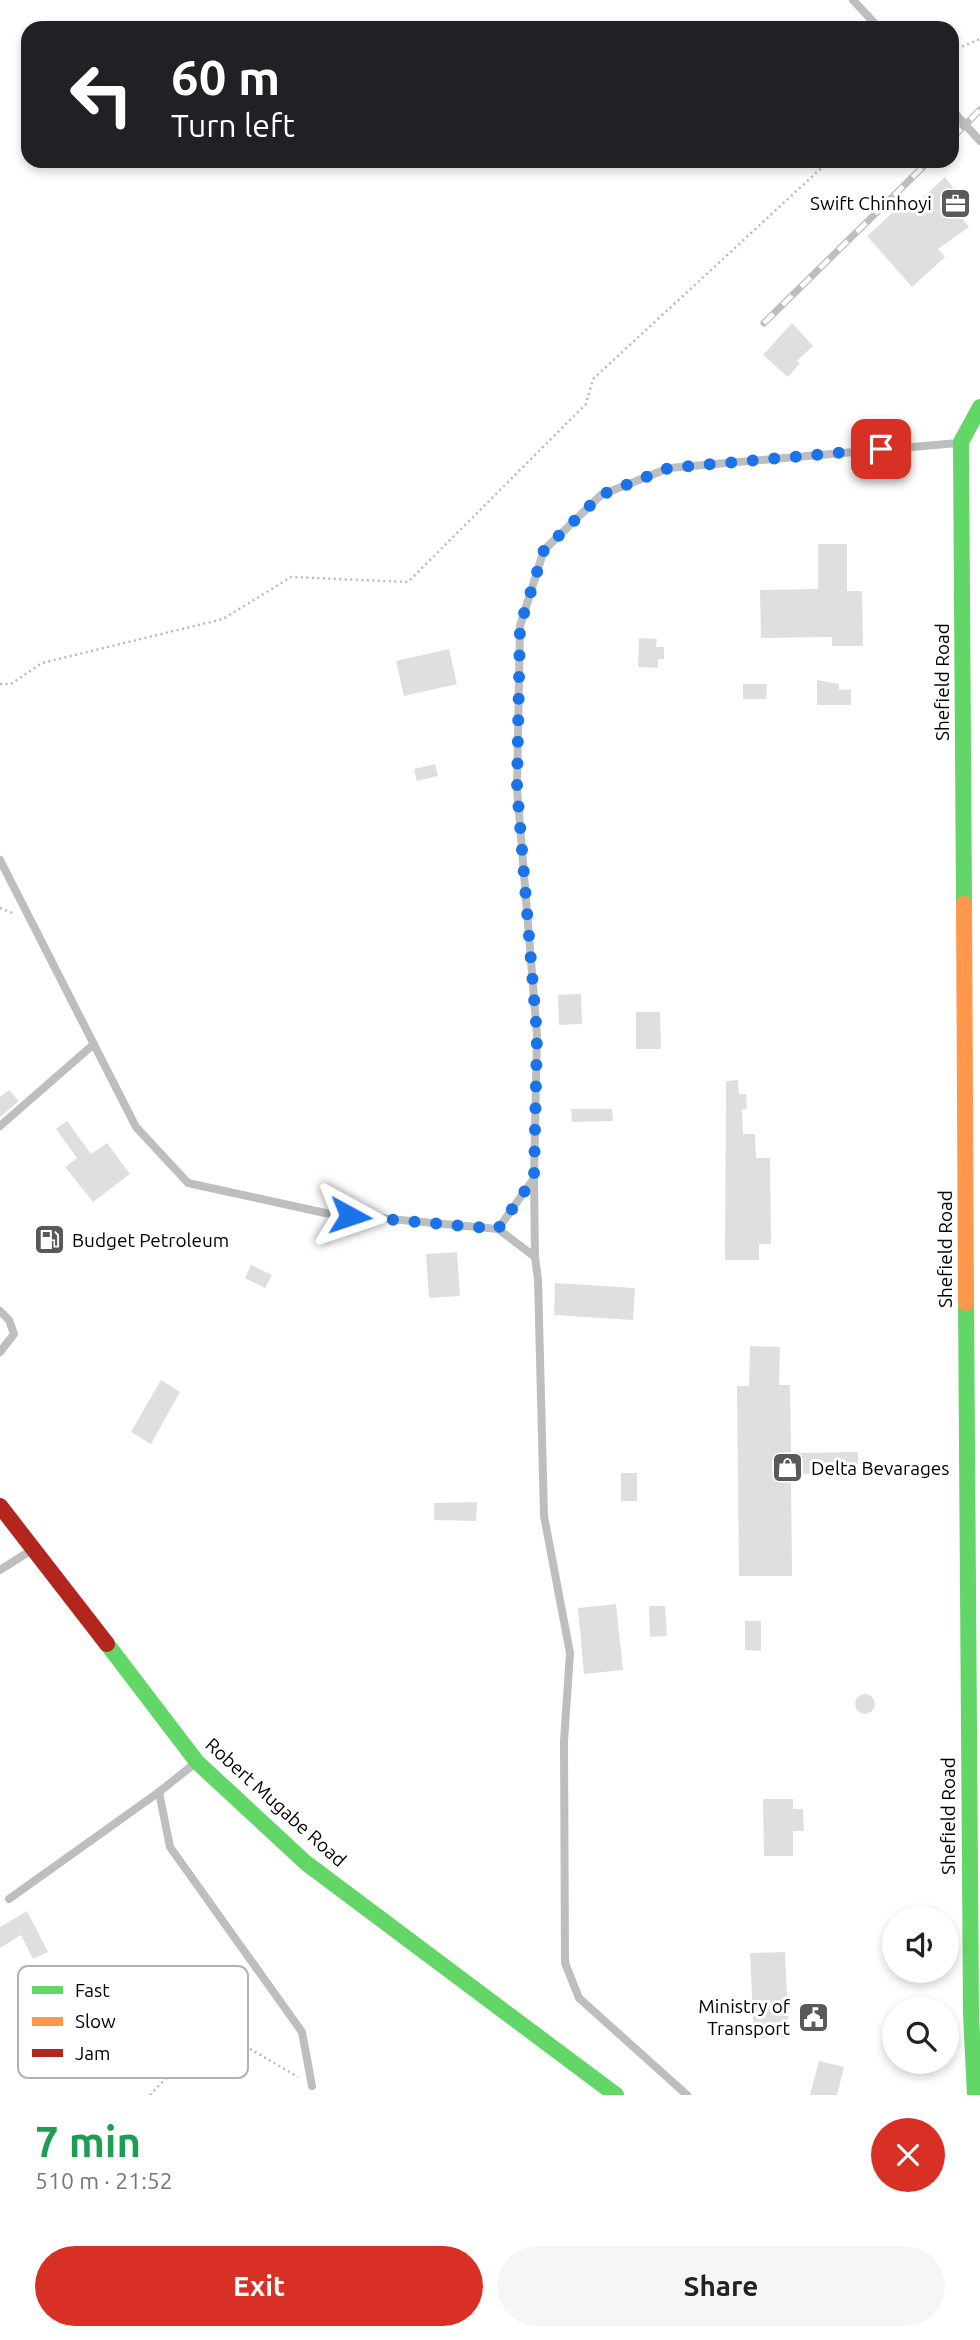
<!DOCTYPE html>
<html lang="en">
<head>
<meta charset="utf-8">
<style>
	body { margin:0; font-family:Ubuntu,sans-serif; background:#f6f6f6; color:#222; height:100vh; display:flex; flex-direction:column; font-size:26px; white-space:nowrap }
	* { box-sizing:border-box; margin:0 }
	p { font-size:23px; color:#767676 }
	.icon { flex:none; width:38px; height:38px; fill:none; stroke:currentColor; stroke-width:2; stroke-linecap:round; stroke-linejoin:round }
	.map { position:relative; height:2095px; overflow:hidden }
	.sheet { display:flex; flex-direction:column; background:#fff; flex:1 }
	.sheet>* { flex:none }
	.top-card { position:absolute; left:21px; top:21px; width:938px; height:147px; border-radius:21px; box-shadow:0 4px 10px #0003; background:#202124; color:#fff; overflow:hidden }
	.buttons { position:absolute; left:882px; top:1906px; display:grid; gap:14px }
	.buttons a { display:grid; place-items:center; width:77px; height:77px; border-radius:50%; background:#fff; box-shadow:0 4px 10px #0003; font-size:35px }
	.pin { position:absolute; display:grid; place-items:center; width:60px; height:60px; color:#fff; margin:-30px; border-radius:14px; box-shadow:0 4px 10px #0006 }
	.me { position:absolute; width:77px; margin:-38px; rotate:95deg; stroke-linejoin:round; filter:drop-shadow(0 0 5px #0008) }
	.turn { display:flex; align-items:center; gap:24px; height:147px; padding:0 35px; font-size:32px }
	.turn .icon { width:91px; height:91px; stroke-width:2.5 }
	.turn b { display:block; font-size:49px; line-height:60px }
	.round { display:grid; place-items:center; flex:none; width:74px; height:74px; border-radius:37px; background:#f6f6f6 }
	.overview { display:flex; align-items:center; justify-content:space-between; height:119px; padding:0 35px }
	h1 { font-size:42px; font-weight:700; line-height:52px; color:#1e9e55 }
	.primary-button { display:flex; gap:14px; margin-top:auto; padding:14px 35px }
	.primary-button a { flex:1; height:80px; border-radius:42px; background:#d93025; color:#fff; font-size:28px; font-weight:700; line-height:80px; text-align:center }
	.primary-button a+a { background:#f6f6f6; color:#222 }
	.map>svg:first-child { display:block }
</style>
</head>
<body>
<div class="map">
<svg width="980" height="2095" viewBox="0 0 980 2095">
	<rect width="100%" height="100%" fill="#fff"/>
	<g fill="#dfdfdf">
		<path d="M 945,177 L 967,207 L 958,213 L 969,227 L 938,249 L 945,257 L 912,287 L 867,236 L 900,206 L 906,213 Z"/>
		<path d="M 792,323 L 813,346 L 797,361 L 800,363 L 788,377 L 763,355 Z"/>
		<path d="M 818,544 L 847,544 L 847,591 L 862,591 L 863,646 L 832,646 L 832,637 L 761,638 L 760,590 L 818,589 Z"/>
		<path d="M 639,638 L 657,639 L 656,647 L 664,647 L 664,659 L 658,659 L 658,668 L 638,667 Z"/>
		<path d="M 449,649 L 457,684 L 404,696 L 396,661 Z"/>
		<path d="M 817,680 L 839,684 L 839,690 L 851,689 L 851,705 L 817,705 Z"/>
		<path d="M 743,684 L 767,684 L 766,699 L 743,699 Z"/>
		<path d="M 435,764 L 438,776 L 417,781 L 414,769 Z"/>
		<path d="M 581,994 L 582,1024 L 559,1025 L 558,995 Z"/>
		<path d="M 636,1012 L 660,1012 L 661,1049 L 636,1049 Z"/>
		<path d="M 738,1080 L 739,1094 L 746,1094 L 747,1109 L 742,1109 L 743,1134 L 755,1134 L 756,1158 L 770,1158 L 771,1244 L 759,1244 L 759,1260 L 725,1260 L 726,1081 Z"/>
		<path d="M 9,1090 L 19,1101 L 0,1117 L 0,1097 Z"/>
		<path d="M 571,1109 L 612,1109 L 613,1121 L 572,1122 Z"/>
		<path d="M 67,1121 L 91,1154 L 107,1143 L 130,1174 L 93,1202 L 65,1167 L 77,1158 L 56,1129 Z"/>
		<path d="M 457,1252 L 460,1296 L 429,1298 L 426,1254 Z"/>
		<path d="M 251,1265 L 272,1275 L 265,1288 L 245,1278 Z"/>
		<path d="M 555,1283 L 635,1288 L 633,1320 L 554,1315 Z"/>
		<path d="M 750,1346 L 780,1347 L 779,1385 L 790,1385 L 791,1453 L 858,1452 L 858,1473 L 791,1474 L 792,1576 L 739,1576 L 737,1386 L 749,1386 Z"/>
		<path d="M 161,1380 L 180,1392 L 151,1444 L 131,1432 Z"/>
		<rect x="621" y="1473" width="16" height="28"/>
		<path d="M 477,1502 L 476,1521 L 434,1520 L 434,1503 Z"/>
		<path d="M 616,1604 L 623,1670 L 584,1674 L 578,1608 Z"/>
		<path d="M 649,1606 L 665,1606 L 667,1636 L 650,1637 Z"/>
		<path d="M 745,1621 L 761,1621 L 761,1651 L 745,1650 Z"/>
		<circle cx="865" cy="1704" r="10"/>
		<path d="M 763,1799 L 793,1799 L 793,1809 L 803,1809 L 804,1831 L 793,1831 L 793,1856 L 764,1856 Z"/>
		<path d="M 27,1911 L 48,1952 L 33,1959 L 21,1935 L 0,1948 L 0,1927 Z"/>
		<path d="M 785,1952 L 789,2037 L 754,2038 L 750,1953 Z"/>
		<path d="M 819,2061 L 844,2067 L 837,2095 L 810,2095 Z"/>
	</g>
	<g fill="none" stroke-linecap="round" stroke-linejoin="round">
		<g stroke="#b9b9b9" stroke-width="2.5" stroke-dasharray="2 3.5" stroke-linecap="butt">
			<path d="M 952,51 L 980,39"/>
			<path d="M 0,684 L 11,684 L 42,663 L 223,619 L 291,577 L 408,582 L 586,404 L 593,379 L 829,161"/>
			<path d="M 0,908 L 15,914"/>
			<path d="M 150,2095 L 203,2039 L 235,2040 L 298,2077"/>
		</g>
		<g stroke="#bebebe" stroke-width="8">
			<path d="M 853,0 L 879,28"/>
			<path d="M 952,110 L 980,141"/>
			<path d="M 0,860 L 136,1127 L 188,1183 L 325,1213 L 498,1229 L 534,1178 L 537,1035 L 517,788 L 520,626 L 544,550 L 601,495 L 669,468 L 958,443"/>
			<path d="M 0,1126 L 94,1044"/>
			<path d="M 534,1178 L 535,1257"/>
			<path d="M 498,1229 L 535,1257 L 538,1280 L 544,1516 L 570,1653 L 564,1741 L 565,1963 L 579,1998 L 687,2095"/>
			<path d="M 0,1311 L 9,1320 L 14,1334 L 0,1352"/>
			<path d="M 0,1570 L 30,1551"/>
			<path d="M 159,1792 L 170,1847 L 302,2032 L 312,2086"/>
			<path d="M 9,1899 L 159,1792 L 193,1765"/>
		</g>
		<g stroke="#63d668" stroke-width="16">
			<path d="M 964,904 L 961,442 L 980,407"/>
			<path d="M 966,1303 L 971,2014 L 975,2095"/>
			<path d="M 107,1644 L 197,1762 L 306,1863 L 616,2095"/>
		</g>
		<path stroke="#ff974d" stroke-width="16" d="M 964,904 L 966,1303"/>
		<path stroke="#b3261e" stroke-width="16" d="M 0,1506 L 107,1644"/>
		<defs>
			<g id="rail">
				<path d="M 952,138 L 980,110"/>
				<path d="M 764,323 L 929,161"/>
			</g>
		</defs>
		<use href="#rail" stroke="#bebebe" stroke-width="7"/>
		<use href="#rail" stroke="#fff" stroke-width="4.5" stroke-dasharray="13" stroke-linecap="butt"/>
	</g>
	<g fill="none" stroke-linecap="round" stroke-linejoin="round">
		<path stroke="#1a73e8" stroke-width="12" stroke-dasharray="0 21.6" d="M 350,1216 L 498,1229 L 534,1178 L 537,1035 L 517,788 L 520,626 L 544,550 L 601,495 L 669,468 L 881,449"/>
	</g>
	<defs>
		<symbol id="office-square" viewBox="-11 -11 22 22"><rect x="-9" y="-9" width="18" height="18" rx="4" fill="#595959" stroke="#fff"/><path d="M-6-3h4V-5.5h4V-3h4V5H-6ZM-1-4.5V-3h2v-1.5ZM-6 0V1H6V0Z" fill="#fff"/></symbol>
		<symbol id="fuel-square" viewBox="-11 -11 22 22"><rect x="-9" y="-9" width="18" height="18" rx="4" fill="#595959" stroke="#fff"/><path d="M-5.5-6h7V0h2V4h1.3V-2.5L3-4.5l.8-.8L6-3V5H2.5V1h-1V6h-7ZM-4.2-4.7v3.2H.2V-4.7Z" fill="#fff"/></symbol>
		<symbol id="shop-square" viewBox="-11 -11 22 22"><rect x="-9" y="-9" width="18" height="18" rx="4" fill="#595959" stroke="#fff"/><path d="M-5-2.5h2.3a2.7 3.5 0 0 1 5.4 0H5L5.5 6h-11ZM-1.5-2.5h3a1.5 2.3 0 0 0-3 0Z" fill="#fff"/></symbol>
		<symbol id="civic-square" viewBox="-11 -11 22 22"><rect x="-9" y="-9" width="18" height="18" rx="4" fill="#595959" stroke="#fff"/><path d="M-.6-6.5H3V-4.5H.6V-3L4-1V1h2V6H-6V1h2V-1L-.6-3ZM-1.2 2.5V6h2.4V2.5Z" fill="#fff"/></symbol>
	</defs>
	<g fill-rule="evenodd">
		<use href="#office-square" x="938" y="186" width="35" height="35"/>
		<use href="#fuel-square" x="32" y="1222" width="35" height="35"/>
		<use href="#shop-square" x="770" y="1450" width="35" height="35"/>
		<use href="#civic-square" x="796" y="2000" width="35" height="35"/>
	</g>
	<g text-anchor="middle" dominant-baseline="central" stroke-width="6" stroke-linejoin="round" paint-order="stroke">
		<g font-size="19" fill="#000" stroke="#fff" text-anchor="end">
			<text x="932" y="203">Swift Chinhoyi</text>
			<text x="72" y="1240" text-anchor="start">Budget Petroleum</text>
			<text x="811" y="1468" text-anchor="start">Delta Bevarages</text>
			<text x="790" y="2006">Ministry of<tspan x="790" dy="22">Transport</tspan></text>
		</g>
		<g font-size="19" fill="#000" stroke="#fff">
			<text transform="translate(942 682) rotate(-90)">Shefield Road</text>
			<text transform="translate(945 1249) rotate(-90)">Shefield Road</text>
			<text transform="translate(276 1802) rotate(42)">Robert Mugabe Road</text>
			<text transform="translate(948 1816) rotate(-90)">Shefield Road</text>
		</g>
	</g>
	<rect x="18" y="1966" width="230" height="112" rx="10" fill="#fff" stroke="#b2b2b2" stroke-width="2"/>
	<rect x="32" y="1986" width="31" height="8" fill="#63d668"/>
	<rect x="32" y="2017" width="31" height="9" fill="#ff974d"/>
	<rect x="32" y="2049" width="31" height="8" fill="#b3261e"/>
	<g font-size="19" fill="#000">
		<text x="75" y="1997">Fast</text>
		<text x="75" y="2028">Slow</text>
		<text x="75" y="2060">Jam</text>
	</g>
</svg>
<div class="buttons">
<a><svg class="icon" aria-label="sound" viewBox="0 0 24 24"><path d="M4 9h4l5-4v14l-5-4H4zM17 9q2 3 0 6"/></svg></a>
<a><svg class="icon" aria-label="search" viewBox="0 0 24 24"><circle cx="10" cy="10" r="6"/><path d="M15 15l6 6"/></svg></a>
</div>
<div class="pin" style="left:881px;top:449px;background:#d93025"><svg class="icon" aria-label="arrive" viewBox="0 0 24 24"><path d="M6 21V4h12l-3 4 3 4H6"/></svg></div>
<svg class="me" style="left:350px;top:1216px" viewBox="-20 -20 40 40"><path d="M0-17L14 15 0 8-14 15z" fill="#1a73e8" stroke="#fff" stroke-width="4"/></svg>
<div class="top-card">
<div class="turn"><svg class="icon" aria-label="left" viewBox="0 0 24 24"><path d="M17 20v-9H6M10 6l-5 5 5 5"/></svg><div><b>60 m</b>Turn left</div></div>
</div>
</div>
<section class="sheet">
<div class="overview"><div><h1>7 min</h1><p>510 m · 21:52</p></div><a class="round" style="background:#d93025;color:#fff"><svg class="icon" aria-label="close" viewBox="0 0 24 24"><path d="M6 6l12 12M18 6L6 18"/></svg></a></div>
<div class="primary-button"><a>Exit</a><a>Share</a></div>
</section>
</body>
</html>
